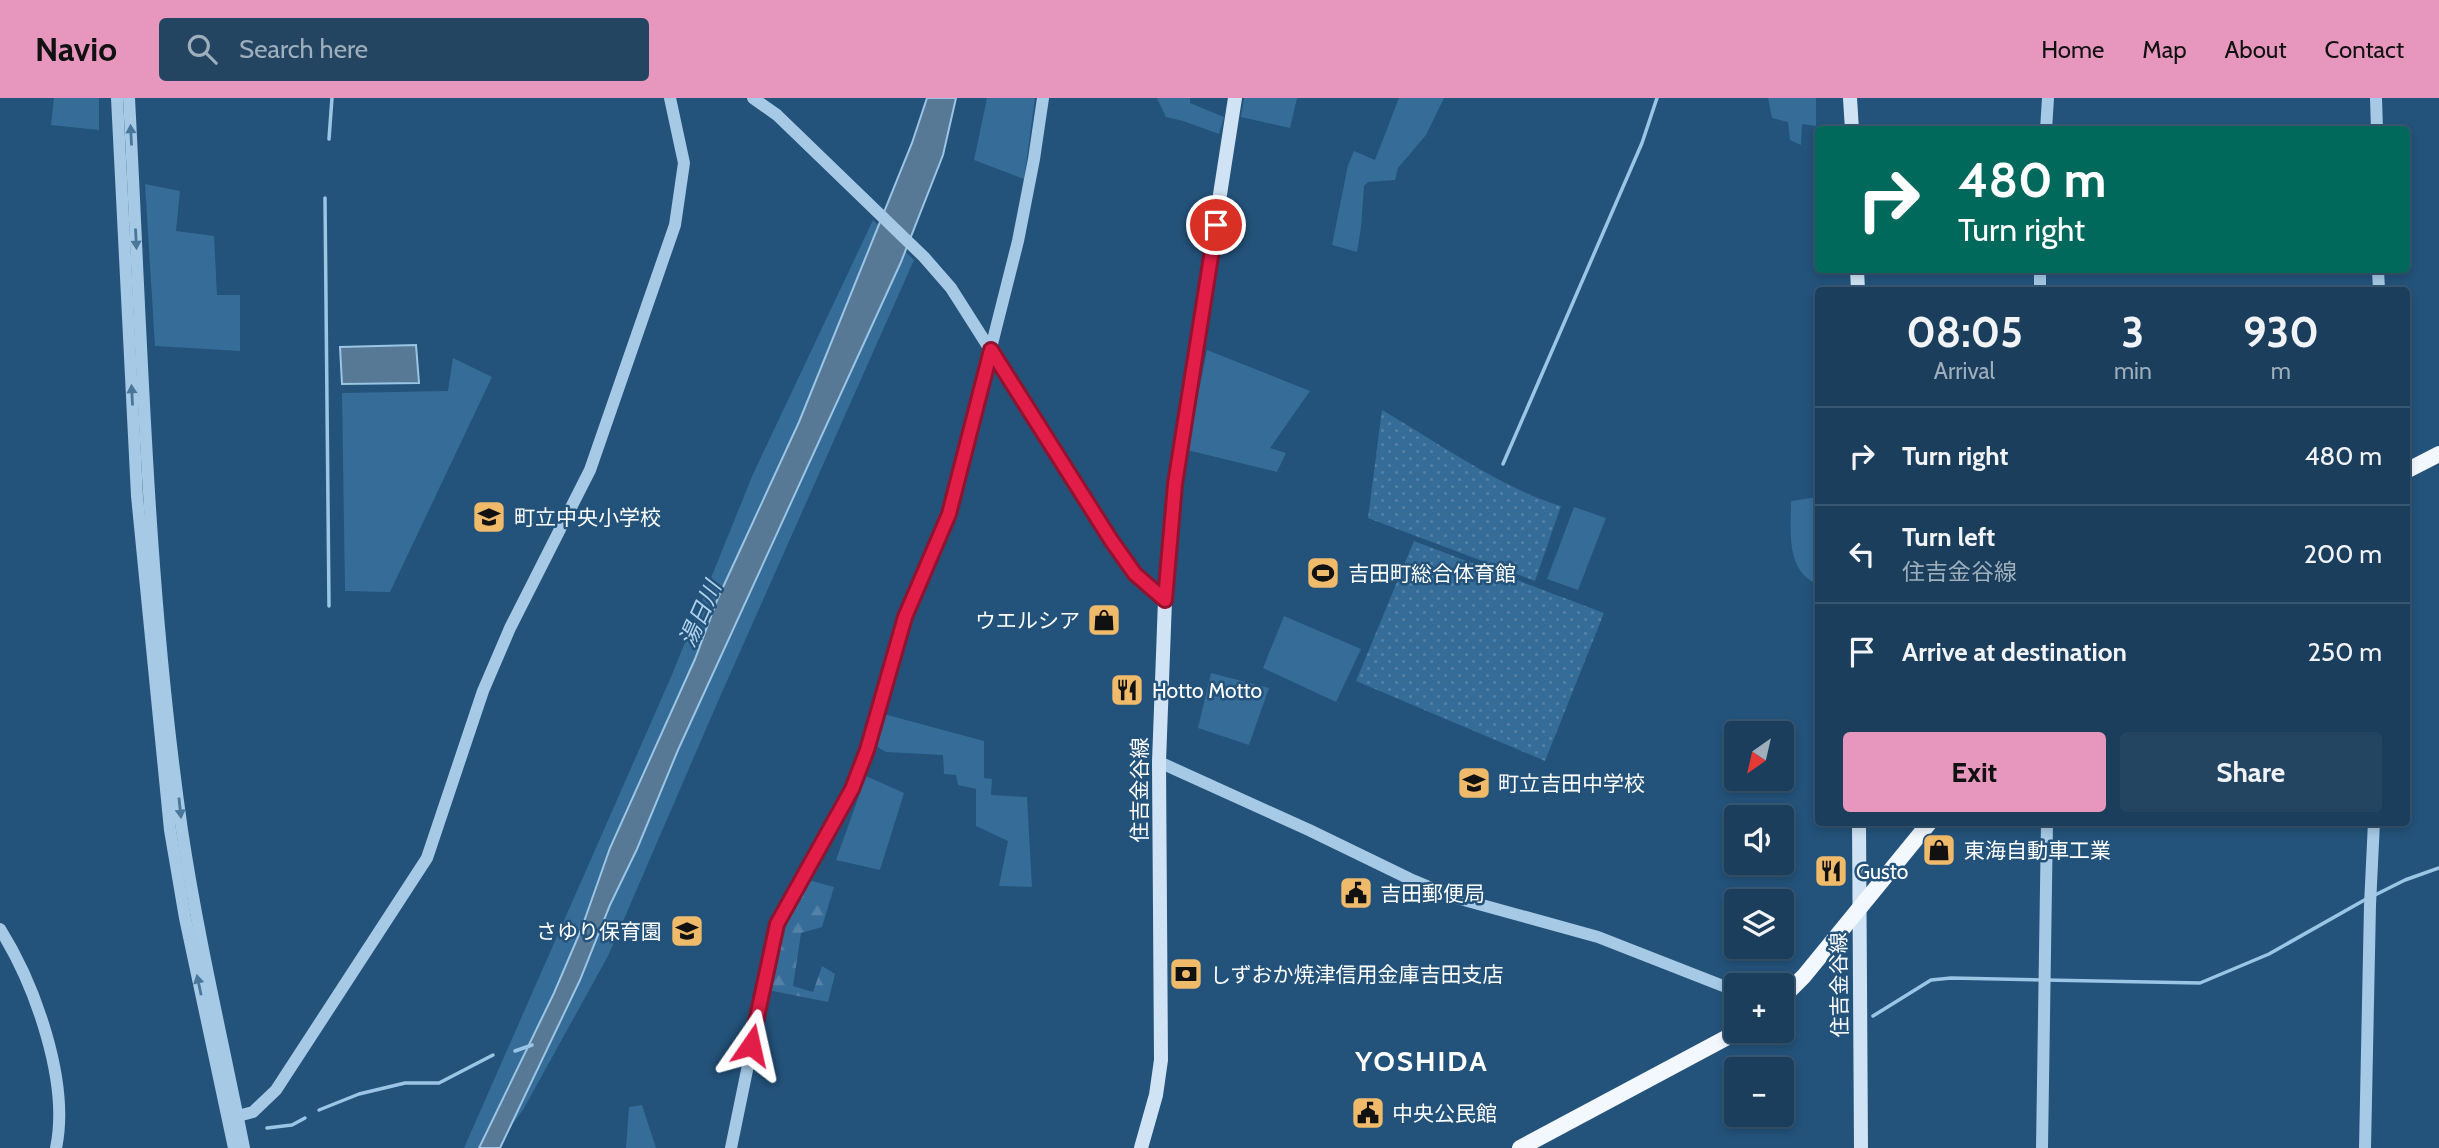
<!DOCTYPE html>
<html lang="en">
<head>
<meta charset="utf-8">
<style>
	body { margin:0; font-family:Cabin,"Noto Sans JP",sans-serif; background:#234562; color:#f1f3f6; height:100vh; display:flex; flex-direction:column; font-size:26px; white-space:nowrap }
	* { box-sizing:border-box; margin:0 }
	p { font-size:23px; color:#9faebb }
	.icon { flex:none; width:38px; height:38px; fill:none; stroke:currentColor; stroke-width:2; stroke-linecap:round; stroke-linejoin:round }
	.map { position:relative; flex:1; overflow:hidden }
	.side { position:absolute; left:1815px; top:189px; width:595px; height:539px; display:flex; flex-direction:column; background:#1a3e5c; border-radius:7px; box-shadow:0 4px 10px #0003,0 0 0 2px #385772 }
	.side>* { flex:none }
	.top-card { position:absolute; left:1815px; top:28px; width:595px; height:147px; border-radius:7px; box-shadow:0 4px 10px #0003,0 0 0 2px #385772; background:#00695c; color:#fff; overflow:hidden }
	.needle { width:46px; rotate:214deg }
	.controls { position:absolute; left:1724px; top:623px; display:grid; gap:14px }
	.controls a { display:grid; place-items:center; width:70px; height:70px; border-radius:7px; background:#1a3e5c; box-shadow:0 4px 10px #0003,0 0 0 2px #385772; font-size:35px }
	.pin { position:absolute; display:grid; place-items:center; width:60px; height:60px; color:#fff; margin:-30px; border:4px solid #fff; border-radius:50%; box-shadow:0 2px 7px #0007 }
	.me { position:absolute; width:77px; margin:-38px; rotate:11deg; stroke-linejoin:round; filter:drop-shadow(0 0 5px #0008) }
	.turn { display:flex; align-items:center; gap:24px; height:147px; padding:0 28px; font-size:32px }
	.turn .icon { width:91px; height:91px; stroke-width:2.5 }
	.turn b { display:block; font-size:49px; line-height:60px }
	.eta { display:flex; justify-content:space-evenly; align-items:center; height:119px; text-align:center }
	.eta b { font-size:42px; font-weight:700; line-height:49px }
	.action { display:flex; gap:14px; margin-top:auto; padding:14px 28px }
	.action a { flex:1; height:80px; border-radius:7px; background:#e797bd; color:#111; font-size:28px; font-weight:700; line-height:80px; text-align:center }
	.action a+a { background:#234562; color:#f1f3f6 }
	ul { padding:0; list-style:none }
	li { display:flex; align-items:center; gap:21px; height:98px; padding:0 28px; border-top:2px solid #385772 }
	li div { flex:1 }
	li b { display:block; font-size:26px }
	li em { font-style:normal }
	header { display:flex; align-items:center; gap:42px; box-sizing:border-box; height:98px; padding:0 35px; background:#e797bd; color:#111 }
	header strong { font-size:33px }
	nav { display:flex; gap:38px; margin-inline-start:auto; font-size:24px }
	.search { width:490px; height:63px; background:#234562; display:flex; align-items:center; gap:18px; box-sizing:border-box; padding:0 24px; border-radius:7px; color:#9faebb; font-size:26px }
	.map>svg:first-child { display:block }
</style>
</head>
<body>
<header>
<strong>Navio</strong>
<div class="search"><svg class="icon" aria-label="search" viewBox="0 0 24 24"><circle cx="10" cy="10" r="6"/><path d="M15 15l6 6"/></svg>Search here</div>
<nav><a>Home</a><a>Map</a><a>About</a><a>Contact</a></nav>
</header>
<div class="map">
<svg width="2439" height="1050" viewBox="0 0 2439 1050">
	<defs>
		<pattern id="forest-firs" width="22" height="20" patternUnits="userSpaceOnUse" patternTransform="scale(1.75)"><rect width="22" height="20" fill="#366c98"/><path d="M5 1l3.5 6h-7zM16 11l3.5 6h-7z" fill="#5482a7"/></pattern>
		<pattern id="park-dots" width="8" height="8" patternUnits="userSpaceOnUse" patternTransform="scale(1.75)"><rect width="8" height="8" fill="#366c98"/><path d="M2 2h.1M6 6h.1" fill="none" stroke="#5482a7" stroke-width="1.8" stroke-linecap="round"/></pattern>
	</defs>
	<rect width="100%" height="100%" fill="#23527a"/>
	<g fill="#366c98">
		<path d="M 54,0 L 99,0 L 99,32 L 51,27 Z"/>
		<path d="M 987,0 L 1035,0 L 1024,81 L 974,62 Z"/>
		<path d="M 1157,0 L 1190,0 L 1190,5 L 1224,19 L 1219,36 L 1183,23 L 1166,19 Z"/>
		<path d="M 1244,0 L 1297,0 L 1290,30 L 1241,19 Z"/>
		<path d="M 1399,0 L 1444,0 L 1426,37 L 1398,70 L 1395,82 L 1368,84 L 1364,88 L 1361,129 L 1357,154 L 1332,147 L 1348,67 L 1354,53 L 1375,62 Z"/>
		<path d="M 1768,0 L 1816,0 L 1816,28 L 1802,26 L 1801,47 L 1790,42 L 1788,24 L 1772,20 Z"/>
		<path d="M 145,86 L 180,93 L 176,133 L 214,138 L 217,197 L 240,197 L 240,253 L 155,248 Z"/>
		<path d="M 873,122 L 914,162 L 719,601 L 608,858 L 523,1012 L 508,1032 L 500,1050 L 464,1050 L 671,579 L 753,376 Z"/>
		<path d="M 1207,252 L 1310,293 L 1270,350 L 1286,355 L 1277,374 L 1187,352 Z"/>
		<path d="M 453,260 L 492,279 L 390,494 L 345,493 L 342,295 L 448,293 Z"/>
		<path d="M 1818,399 L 1818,486 C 1785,474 1791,431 1791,403 Z"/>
		<path d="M 1574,409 L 1606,420 L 1578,492 L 1547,481 Z"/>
		<path d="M 1284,518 L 1361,551 L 1336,604 L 1263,570 Z"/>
		<path d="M 1211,575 L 1269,590 L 1249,647 L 1198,630 Z"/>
		<path d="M 880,615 L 984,643 L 984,680 L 992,681 L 991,697 L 1027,699 L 1032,789 L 999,788 L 1008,743 L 976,728 L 976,691 L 958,687 L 956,677 L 944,676 L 943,657 L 886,654 L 876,648 Z"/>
		<path d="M 866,678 L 904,695 L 880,772 L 836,762 Z"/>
		<path d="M 642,1007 L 656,1050 L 626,1050 L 629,1009 Z"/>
	</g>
	<path fill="url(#forest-firs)" d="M 805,781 L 834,789 L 822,829 L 801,835 L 793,888 L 813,894 L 822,868 L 835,876 L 828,904 L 768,892 L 783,824 Z"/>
	<g fill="url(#park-dots)">
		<path d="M 1382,312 C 1435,343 1503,391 1561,408 L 1535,483 L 1368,420 Z"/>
		<path d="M 1414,443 L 1604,515 L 1545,663 L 1356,583 Z"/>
	</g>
	<g fill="#577996" stroke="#9ac5e5" stroke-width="2">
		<path d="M 927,0 L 956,0 L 943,57 L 901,164 L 678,652 L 637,751 L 610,807 L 580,882 L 500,1050 L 479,1050 L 554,895 L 581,832 L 610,750 L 695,561 L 718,500 L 799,324 L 912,45 Z"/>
		<path d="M 416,247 L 419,285 L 342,286 L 340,249 Z"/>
	</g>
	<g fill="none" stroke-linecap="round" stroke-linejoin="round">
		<g stroke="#9ac5e5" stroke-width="3.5">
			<path d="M 329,41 L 332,0"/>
			<path d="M 325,100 L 329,508"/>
			<path d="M 1503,366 L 1642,45 L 1657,0"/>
			<path d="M 2375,797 L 2405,782 L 2439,770"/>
			<path d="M 1873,918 L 1931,882 L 1951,880 L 2200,885 L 2269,856 L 2368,800"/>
			<path d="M 515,953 L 532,947"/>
			<path d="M 319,1012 L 359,996 L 405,985 L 439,985 L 493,957"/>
			<path d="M 267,1030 L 292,1027 L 305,1020"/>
		</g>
		<g stroke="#a6c9e5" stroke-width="12">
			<path d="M 117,0 L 137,398 L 170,732 L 185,820 L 234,1050"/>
			<path d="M 129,0 C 142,244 147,489 182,732 C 198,839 223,944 244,1050"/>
			<path d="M 753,0 L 777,17 L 924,159 L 951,190 L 1111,442 L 1135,476 L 1165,502"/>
			<path d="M 2376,0 L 2377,32"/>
			<path d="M 2046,32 L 2048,0"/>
			<path d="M 2040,172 L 2040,192"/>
			<path d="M 2378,172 L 2379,192"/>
			<path d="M 1159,664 L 1309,732 L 1410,781 L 1453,799 L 1598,839 L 1736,893"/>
			<path d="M 0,831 C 35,887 70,984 56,1050"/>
			<path d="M 238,1018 L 253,1014 L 276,992 L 427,760 L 483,593 L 510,530 L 590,372 L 675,127 L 684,65 L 670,0"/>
			<path d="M 731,1050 L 777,826 L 852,691 L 867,652 L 905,519 L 949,416 L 1018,143 L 1034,61 L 1043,0"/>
			<path d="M 2042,1050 L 2047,724"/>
			<path d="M 2365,1050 L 2370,807 L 2374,724"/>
		</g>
		<g stroke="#cfe3f4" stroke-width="14">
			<path d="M 1850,0 L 1852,32"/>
			<path d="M 1857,172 L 1858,192"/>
			<path d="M 1859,724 L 1861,1050"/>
			<path d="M 1141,1050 L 1156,997 L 1161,962 L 1159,664 L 1165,502 L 1175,386 L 1235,0"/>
		</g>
		<g stroke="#f2f8fe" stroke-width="16">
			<path d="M 2406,373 L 2439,356"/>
			<path d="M 1782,900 L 1804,878 L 1930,724"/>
			<path d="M 1520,1050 L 1739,933"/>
		</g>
	</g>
	<defs><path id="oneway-solid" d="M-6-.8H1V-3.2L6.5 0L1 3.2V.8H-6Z" transform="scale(1.75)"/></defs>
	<g fill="#4a769a">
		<use href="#oneway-solid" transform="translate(131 37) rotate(-93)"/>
		<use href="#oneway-solid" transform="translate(136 141) rotate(87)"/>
		<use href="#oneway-solid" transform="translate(132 297) rotate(-93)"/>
		<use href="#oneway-solid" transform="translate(180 710) rotate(84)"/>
		<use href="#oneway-solid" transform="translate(199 887) rotate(-102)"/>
	</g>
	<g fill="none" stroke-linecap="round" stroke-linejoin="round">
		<defs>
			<path id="route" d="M 751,947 L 777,826 L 852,691 L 867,652 L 905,519 L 949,416 L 991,252 L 1111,442 L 1135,476 L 1165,502 L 1175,386 L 1216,127"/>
		</defs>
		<use href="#route" stroke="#92132f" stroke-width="18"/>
		<use href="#route" stroke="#e11d48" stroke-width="12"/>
	</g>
	<defs>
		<symbol id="school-square" viewBox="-11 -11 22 22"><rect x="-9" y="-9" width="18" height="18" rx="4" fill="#efba69" stroke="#23527a"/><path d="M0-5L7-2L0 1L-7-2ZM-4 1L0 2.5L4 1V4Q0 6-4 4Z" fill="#111"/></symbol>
		<symbol id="stadium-square" viewBox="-11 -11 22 22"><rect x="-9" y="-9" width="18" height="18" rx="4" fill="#efba69" stroke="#23527a"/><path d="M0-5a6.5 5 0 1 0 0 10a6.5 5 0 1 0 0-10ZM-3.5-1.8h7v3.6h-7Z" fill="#111"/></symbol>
		<symbol id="shop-square" viewBox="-11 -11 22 22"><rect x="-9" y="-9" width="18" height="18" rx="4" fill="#efba69" stroke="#23527a"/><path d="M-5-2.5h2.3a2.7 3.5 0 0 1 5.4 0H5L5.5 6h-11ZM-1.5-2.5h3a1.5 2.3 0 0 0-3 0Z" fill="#111"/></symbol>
		<symbol id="restaurant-square" viewBox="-11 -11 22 22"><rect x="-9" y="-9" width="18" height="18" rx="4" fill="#efba69" stroke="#23527a"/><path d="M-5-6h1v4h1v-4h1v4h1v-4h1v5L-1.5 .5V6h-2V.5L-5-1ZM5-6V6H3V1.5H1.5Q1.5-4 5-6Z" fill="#111"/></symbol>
		<symbol id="civic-square" viewBox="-11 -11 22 22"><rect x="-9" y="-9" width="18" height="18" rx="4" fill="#efba69" stroke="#23527a"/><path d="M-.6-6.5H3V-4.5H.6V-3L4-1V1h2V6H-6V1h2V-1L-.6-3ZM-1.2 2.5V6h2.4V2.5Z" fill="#111"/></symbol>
		<symbol id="bank-square" viewBox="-11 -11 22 22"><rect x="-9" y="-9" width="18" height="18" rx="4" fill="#efba69" stroke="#23527a"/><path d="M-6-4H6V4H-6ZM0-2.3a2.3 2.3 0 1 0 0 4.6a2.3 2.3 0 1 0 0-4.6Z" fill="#111"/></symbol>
	</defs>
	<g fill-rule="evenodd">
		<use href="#school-square" x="470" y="400" width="38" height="38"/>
		<use href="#stadium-square" x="1304" y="456" width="38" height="38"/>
		<use href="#shop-square" x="1085" y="503" width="38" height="38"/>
		<use href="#restaurant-square" x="1108" y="573" width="38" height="38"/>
		<use href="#school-square" x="1455" y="666" width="38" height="38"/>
		<use href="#shop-square" x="1920" y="733" width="38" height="38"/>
		<use href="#restaurant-square" x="1812" y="754" width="38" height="38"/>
		<use href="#civic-square" x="1337" y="776" width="38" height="38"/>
		<use href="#school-square" x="668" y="814" width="38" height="38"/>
		<use href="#bank-square" x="1167" y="857" width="38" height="38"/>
		<use href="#civic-square" x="1349" y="996" width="38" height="38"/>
	</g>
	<g text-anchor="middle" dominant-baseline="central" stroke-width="5" stroke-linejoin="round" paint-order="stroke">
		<g font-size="21" fill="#fff" stroke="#23527a" text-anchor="start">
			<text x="514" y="419">町立中央小学校</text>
			<text x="1348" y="475">吉田町総合体育館</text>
			<text x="1080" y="522" text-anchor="end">ウエルシア</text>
			<text x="1152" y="592">Hotto Motto</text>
			<text x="1498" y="685">町立吉田中学校</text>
			<text x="1964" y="752">東海自動車工業</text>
			<text x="1856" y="773">Gusto</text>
			<text x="1380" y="795">吉田郵便局</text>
			<text x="662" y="833" text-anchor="end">さゆり保育園</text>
			<text x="1210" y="876">しずおか焼津信用金庫吉田支店</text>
			<text x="1392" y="1015">中央公民館</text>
		</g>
		<g font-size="21" fill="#fff" stroke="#23527a">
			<text transform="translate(1139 692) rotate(-90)">住吉金谷線</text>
			<text transform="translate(1839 887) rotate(-91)">住吉金谷線</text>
		</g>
		<g font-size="23" font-style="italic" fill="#b1d2ec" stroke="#23527a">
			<text transform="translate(700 516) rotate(-66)">湯日川</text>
		</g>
		<g font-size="28" font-weight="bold" letter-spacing="2" fill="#fff" stroke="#23527a">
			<text x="1422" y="963">YOSHIDA</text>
		</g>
	</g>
</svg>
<div class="controls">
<a><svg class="needle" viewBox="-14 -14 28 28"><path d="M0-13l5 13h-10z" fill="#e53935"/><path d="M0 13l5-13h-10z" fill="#9faebb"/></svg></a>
<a><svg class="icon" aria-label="sound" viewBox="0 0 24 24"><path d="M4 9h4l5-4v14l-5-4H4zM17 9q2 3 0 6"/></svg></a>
<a><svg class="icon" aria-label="layers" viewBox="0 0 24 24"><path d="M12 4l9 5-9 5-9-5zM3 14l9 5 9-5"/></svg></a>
<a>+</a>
<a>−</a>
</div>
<div class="pin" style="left:1216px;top:127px;background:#d93025"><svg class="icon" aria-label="arrive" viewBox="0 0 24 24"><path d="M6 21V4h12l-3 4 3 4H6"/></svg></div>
<svg class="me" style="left:751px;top:947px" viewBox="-20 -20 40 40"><path d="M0-17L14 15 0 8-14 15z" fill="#e11d48" stroke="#fff" stroke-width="4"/></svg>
<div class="top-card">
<div class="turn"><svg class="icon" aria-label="right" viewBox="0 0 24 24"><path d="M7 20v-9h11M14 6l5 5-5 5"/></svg><div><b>480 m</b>Turn right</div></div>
</div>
<section class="side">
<div class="eta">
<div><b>08:05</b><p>Arrival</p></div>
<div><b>3</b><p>min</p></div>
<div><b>930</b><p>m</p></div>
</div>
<ul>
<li><svg class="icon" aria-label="right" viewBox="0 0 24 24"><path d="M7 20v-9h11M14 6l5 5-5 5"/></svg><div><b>Turn right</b></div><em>480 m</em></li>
<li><svg class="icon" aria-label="left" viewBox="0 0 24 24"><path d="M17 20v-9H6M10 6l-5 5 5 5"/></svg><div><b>Turn left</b><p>住吉金谷線</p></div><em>200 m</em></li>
<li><svg class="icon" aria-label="arrive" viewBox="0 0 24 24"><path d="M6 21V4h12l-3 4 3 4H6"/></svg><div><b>Arrive at destination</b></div><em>250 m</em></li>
</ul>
<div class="action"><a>Exit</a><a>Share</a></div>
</section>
</div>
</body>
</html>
